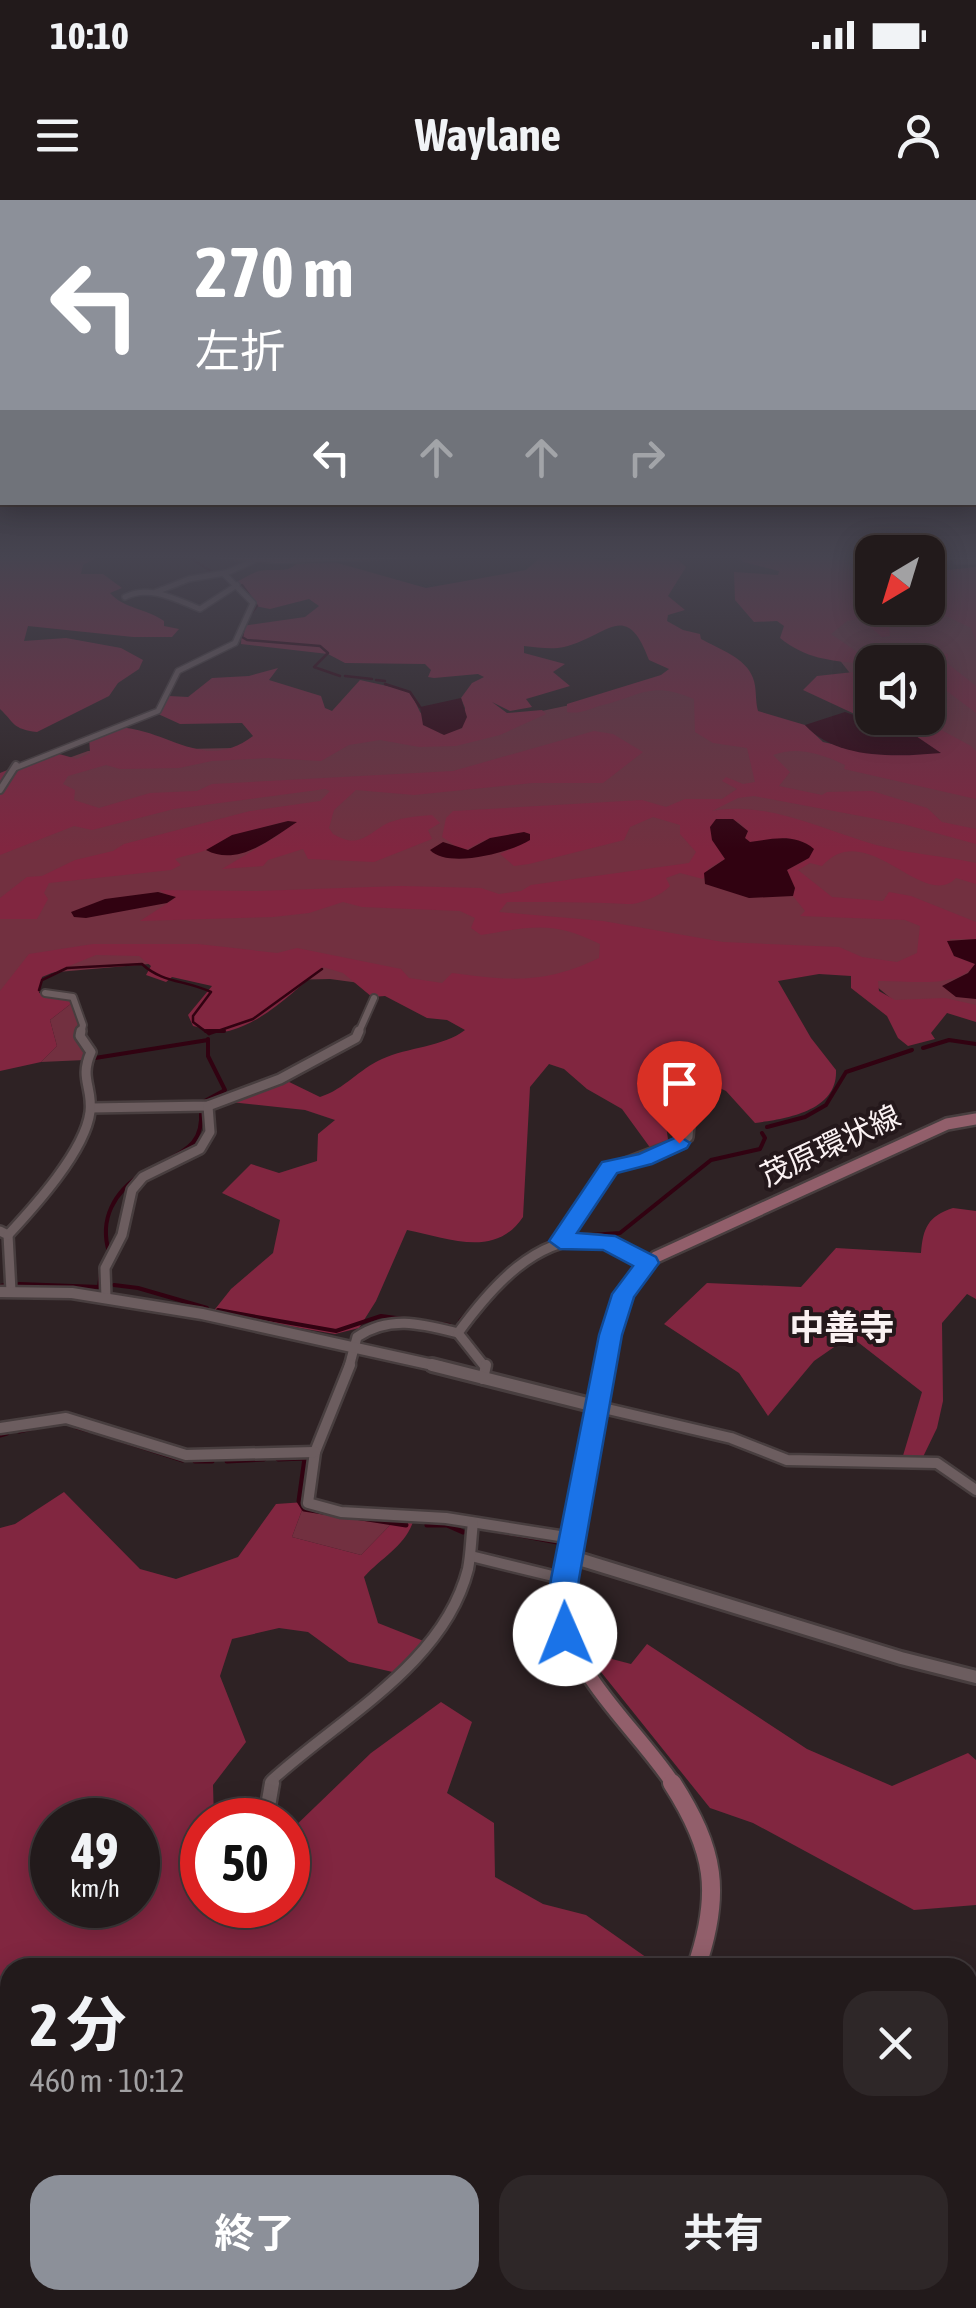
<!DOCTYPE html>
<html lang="ja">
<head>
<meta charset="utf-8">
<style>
	body { margin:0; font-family:"Asap Condensed","Noto Sans JP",sans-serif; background:#2e2728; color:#f1f3f6; height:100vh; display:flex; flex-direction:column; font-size:38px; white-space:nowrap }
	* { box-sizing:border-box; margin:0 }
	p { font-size:32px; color:#a2a1a3 }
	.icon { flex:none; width:55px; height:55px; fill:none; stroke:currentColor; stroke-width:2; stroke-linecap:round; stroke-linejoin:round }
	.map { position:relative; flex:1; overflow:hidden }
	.side { position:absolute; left:0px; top:1758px; width:978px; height:352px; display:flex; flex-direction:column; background:#221a1b; border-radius:30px 30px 0 0; box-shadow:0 5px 25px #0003,0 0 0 2px #3f383a }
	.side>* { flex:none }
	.banner { position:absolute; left:0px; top:0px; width:978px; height:305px; box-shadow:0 5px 25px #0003,0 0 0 2px #3f383a; background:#8c9099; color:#fff; overflow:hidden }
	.needle { width:65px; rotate:218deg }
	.tools { position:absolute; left:855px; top:335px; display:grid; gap:20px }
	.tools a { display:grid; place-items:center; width:90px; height:90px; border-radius:20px; background:#221a1b; box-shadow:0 5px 25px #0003,0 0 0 2px #3f383a; font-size:50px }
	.speed { position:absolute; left:30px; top:1598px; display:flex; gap:20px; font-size:50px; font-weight:700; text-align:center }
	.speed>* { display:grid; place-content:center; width:130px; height:130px; border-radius:50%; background:#221a1b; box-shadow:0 5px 25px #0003,0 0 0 2px #3f383a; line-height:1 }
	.speed small { font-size:25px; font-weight:400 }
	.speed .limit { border:15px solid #d22; background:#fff; color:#111 }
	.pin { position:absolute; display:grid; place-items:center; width:85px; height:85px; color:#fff; margin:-102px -42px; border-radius:50% 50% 50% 0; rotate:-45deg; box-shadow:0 0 10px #0007 }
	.pin .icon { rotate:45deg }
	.me { position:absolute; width:110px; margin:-55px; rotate:359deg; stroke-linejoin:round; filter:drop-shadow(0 0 8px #0008) }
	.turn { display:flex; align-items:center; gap:35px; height:210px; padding:0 30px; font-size:45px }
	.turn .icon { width:130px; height:130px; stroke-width:2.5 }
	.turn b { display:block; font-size:70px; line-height:85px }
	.lanes { display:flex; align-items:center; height:95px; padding:0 30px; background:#0003; justify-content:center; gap:50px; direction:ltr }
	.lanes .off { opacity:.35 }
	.round { display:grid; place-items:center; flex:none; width:105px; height:105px; border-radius:30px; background:#2e2728 }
	.head { display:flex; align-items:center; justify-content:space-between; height:170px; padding:0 30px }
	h1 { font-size:60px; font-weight:700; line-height:75px }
	.cta { display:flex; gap:20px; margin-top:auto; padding:20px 30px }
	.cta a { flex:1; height:115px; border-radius:30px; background:#8c9099; color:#fff; font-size:40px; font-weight:700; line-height:115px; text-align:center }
	.cta a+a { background:#2e2728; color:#f1f3f6 }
	.status { display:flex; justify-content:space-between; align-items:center; height:70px; padding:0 50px; background:#221a1b; direction:ltr }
	.status svg { height:28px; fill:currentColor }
	header { display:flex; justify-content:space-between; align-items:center; height:130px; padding:0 30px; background:#221a1b; font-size:45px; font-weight:700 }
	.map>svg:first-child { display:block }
</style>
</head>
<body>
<div class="status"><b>10:10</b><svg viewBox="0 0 49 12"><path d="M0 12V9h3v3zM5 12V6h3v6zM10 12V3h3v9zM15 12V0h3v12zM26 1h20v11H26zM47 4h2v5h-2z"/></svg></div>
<header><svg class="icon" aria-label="menu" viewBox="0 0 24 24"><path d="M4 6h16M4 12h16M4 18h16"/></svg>Waylane<svg class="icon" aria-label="person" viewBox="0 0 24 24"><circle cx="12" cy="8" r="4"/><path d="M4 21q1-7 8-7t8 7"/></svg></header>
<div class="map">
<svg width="976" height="2108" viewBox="0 0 976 2108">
	<rect width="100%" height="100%" fill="#2e2224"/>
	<g fill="#723040">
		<path d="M 873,408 L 976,410 L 976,816 L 949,811 L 905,810 L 847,762 L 554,798 L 389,787 L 330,779 L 245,781 L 161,763 L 35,774 L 0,859 L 0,573 L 30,572 L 88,551 L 233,548 L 518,516 L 608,497 L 661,478 L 879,566 L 935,569 L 892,518 L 928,518 L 928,462 L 872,462 L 872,501 L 819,434 Z"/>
		<path d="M 72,803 L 89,847 L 85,860 L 41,862 L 57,846 L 50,820 Z"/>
		<path d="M 305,1302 L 395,1320 L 361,1355 L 292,1337 Z"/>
	</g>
	<g fill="#812640" fill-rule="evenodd">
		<path d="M 0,354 L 117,354 L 115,358 L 101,355 L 83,365 L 81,374 L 103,374 L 122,388 L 110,393 C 124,409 146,408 164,421 L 164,426 L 179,429 L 172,437 L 133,437 L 28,426 L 24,441 L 66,438 L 121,448 L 143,460 L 139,469 L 118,483 L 109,496 L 37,532 C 12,529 15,523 0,509 Z"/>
		<path d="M 302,354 L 335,354 L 334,362 L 426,388 L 526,370 L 542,356 L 560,354 L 610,361 L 623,355 L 655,354 L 677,359 L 686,367 L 668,396 L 685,410 L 668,415 L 667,421 L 683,430 L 700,434 L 701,439 C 719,449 746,458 753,478 C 757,488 755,501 758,511 L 805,525 L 823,542 L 854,549 L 874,523 L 803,490 L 817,476 L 872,470 L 872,518 L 919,518 L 971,546 L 976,551 L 976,599 L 844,569 L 845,565 C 821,554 798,546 773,555 L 790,572 L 779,586 L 822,595 L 827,592 L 872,591 L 927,608 L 942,622 L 976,629 L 976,644 L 903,624 L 754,596 L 738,598 L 712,611 C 765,600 823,630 876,645 C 910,654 943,656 976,663 L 976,684 L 956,678 C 923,712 867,616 822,666 L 810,663 L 798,670 L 832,697 L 883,701 L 889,692 L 911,696 L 976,722 L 976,739 L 950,739 L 954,756 L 975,764 C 957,790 907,780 878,781 L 879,791 L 895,800 L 945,798 L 976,805 L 976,822 L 947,813 L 931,833 L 935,839 L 908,846 L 898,838 L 887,816 L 851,788 L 851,776 L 819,774 L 778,781 L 811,838 L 836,870 C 838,911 786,919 755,923 L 726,891 L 674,867 L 642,894 L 664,912 L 669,946 L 654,953 L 622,909 L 587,889 L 564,869 L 549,864 L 530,887 L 523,1017 C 495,1059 448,1038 407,1030 L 376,1101 L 359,1128 L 335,1134 L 212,1113 L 231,1089 L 273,1053 L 280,1020 L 222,993 L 251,964 L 279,973 L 317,961 L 318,934 L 335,920 L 305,910 L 221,901 L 283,879 L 320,897 C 345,889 359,869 382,859 C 408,847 443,847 465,830 L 447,820 L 427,818 L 385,796 L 372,797 L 343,773 L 323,767 C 297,788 265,821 232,830 C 220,834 205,829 193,826 L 188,815 L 212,786 L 172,777 L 166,782 L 146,775 L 151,766 L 139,756 L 96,755 L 42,777 L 39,793 L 72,798 L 72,803 L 50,820 L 57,846 L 41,862 L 0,871 L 0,791 L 29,754 L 93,744 L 198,744 L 277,753 L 297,748 L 401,769 L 409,778 L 442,783 L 452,773 C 511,781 545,784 599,758 L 600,744 C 551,720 532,727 481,735 L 471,728 L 475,718 L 460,711 L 362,707 L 343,702 L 309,713 L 273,717 L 140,721 L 174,699 L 159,690 L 257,691 L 400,686 L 481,688 L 499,694 L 521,691 L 531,685 L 689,663 L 696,652 L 680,634 L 680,625 L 653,617 L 630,627 L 624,640 L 529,664 L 514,666 L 500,654 L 530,640 L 485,640 L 463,651 L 442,637 L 446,618 L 453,611 L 642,600 L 666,607 L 685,599 L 722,599 L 737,589 L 722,581 L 726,577 L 743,584 L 755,582 L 747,548 L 713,543 L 695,532 L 694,499 C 650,480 641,496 599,506 C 587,510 580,514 567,512 L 567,504 L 661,475 L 669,469 L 649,460 C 626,398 608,436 564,447 C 551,450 537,447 524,446 L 524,453 L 565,464 L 553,472 L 570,486 L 526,499 L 532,507 L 510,511 L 492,502 L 507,513 L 542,510 L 546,514 L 500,535 L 456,546 L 419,547 L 380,540 L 349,545 L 321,561 L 268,558 L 212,561 L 179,568 L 120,569 L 106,565 L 68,576 L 63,584 L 75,590 L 74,600 L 99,608 L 150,593 L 197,591 L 212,584 L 453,571 L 594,531 L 613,534 L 643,552 L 603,583 L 532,583 L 414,595 L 356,590 L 334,610 L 329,628 L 333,634 C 357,648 365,637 384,625 C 396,618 418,616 432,615 L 440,623 L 428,630 L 432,639 L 374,662 L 308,659 L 303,649 L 268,660 L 263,666 L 222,669 L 279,635 L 288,621 C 258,628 231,636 206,650 C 197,654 185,655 175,659 L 181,665 L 171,670 L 49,683 L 44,693 L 48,699 L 37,719 L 0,719 L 0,698 L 27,677 L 42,676 L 75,660 L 113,651 L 124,644 L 250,611 L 320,601 L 330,591 L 325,589 L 174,609 L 92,630 L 74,626 L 0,655 L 0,573 L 52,552 L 77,559 L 90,553 L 89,537 C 100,534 116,526 127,528 C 173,534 207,571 253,536 L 242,523 L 180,524 L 156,513 L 169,496 L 188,497 L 212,478 L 249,476 L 278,468 L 269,480 L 321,496 L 325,508 L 332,511 L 360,480 L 410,491 L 420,512 L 440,534 L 462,529 L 465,508 L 461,498 L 472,483 L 484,477 L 478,474 L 434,478 L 428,477 L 431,470 L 425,464 L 345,463 L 328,454 L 241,444 L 242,426 L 305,417 L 319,406 L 309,399 L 270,409 L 255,406 L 236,382 C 243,379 252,373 259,371 C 278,367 293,377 302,354 ZM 738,621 L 748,631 L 745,638 L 750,642 L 786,638 L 806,643 L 805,661 L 787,670 L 795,688 L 793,696 L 805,711 L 800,716 L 905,720 L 920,726 L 917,753 L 897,762 L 862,757 L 839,747 L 723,742 L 603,721 L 499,712 L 507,702 C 548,702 586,702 627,704 C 639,705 662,695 670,686 L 666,678 L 680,673 L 703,679 L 709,668 L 725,659 L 712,640 Z"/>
		<path d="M 850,354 L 872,366 L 872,408 L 928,408 L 928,372 L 976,367 L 976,442 L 971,428 L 944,415 L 937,420 L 888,417 L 890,436 L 882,437 L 869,426 L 869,417 L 847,421 L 831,434 L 866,458 L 861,464 C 829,460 806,459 780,438 L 784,426 L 777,421 L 754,422 L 735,400 L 734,372 L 778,375 L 779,371 L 744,362 L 733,355 Z"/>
		<path d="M 931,453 L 948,454 L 947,463 L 976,486 L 976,513 L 928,477 L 928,462 L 919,462 Z"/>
		<path d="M 953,1008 L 976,1011 L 976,1099 L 967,1094 L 942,1123 L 943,1201 L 937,1228 L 922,1259 L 902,1259 L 922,1192 L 850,1136 L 814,1161 L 768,1216 L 739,1173 L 664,1124 L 707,1083 L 801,1087 L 836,1048 L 921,1053 C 923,1028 928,1016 953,1008 Z"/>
		<path d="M 64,1292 L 140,1369 L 176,1379 L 238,1357 L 276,1304 L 305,1302 L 292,1337 L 361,1355 L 395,1320 L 413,1322 C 404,1347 382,1357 364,1377 L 378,1423 L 426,1442 L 397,1473 L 349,1462 L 308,1432 L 279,1428 L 232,1439 L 220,1476 L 246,1542 L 213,1585 L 214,1620 L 202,1620 L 202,1705 L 288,1705 L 288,1633 L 371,1553 L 441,1502 L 472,1522 L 447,1593 L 494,1623 L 495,1677 L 543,1704 L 586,1715 L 660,1767 L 10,1768 L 10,2100 L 161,2100 L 161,2108 L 0,2108 L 0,1328 L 15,1324 ZM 52,1620 L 138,1620 L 138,1705 L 52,1705 Z"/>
		<path d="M 647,1444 L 807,1549 L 892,1586 L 968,1553 L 976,1560 L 976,1705 L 914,1710 L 753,1623 L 710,1608 L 585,1452 L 631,1464 Z"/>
		<path d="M 968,1834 L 976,1835 L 976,2108 L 389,2108 L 386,2102 L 377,2100 L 968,2100 Z"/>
	</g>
	<g fill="#310211">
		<path d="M 461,498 L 467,517 L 462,528 L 444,535 L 423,525 L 420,507 Z"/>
		<path d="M 845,512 L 916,536 L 941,553 C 898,557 836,560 805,525 Z"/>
		<path d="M 716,619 L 733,619 L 748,631 L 745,638 L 750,642 C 772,639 795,633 814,649 L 809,658 L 787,670 L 795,688 L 793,696 L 749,698 L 705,684 L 704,673 L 725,659 L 712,640 L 710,627 Z"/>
		<path d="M 288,621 L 297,622 C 271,639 238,667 206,650 L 232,635 Z"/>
		<path d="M 524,632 L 530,634 L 530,640 C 509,653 448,669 430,650 L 443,642 L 468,650 L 490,638 Z"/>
		<path d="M 158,692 L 176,697 L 167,703 L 86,718 L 74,717 L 71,712 L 105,699 Z"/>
		<path d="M 976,739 L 976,799 L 956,797 L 942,786 L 968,773 L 975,764 L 954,756 L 947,741 Z"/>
	</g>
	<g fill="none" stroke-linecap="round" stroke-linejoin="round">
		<g stroke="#310211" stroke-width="2.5">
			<path d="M 186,355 L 212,372"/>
			<path d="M 242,385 L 257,406 L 247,419"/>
			<path d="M 244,427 L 242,437 L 247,440 L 320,446 L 328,453 L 315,466"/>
			<path d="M 314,467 L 340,476"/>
			<path d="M 345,476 L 372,479"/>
			<path d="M 376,480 L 385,481"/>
			<path d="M 385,484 L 410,492 L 420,507"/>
			<path d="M 39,790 L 42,780 L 67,768 L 142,764 C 162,783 186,780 211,792 L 193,816 L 193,822 L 209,834"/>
			<path d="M 209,834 L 253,819 L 322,769"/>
		</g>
		<g stroke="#310211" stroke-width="4">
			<path d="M 206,831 L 224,831"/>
			<path d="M 923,848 L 949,840 L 976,844"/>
			<path d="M 95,858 L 208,840"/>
			<path d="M 203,902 L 225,890 L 208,856 L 208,839"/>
			<path d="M 767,927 L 805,917 L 826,905 L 846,872 L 912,850"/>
			<path d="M 165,961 C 190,949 203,940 201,911"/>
			<path d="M 576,1036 L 620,1033 L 711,960 L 760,949 L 765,938 L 762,933"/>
			<path d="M 543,1046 L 559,1035"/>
			<path d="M 109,1052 C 99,1019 114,992 143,973"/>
			<path d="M 19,1084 L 99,1087"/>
			<path d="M 114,1085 L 138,1088 L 207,1108"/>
			<path d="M 0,1086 L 5,1085"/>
			<path d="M 99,1087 L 102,1065"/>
			<path d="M 218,1110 L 336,1131 L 381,1116 L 449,1125"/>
			<path d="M 460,1121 L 469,1111"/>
		</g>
		<g stroke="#310211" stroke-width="5">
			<path d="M 77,1227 L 88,1230"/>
			<path d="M 19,1231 L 32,1228"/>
			<path d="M 0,1235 L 7,1233"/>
			<path d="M 121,1240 L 183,1260"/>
			<path d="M 278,1259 L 305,1258 L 299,1301 L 304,1309 L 406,1325"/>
			<path d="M 195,1261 L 212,1261"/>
			<path d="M 227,1261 L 264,1259"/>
			<path d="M 427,1325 L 447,1325 L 463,1332"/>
			<path d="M 493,1330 L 557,1342"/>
		</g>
		<defs>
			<g id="minor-far4">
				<path d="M 956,361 L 976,361"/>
				<path d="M 156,392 L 189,379 L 225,373"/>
				<path d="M 125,397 C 149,384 177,400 200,409 L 237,385"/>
				<path d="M 15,568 L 158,511 L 178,471 L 235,443 L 253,403 L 224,374 L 268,354"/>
			</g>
			<g id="minor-far3">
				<path d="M 0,590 L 16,565"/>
				<path d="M 45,793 L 73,797 L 83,825 L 81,834"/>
				<path d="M 358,834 L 374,798"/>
			</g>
			<g id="minor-far2">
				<path d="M 91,908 L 208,906 L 280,879 L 356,838 L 359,831"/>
				<path d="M 0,1031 L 8,1035 L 11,1091"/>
				<path d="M 8,1035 C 34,1007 85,951 90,912 C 93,887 79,879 91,852 L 80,836 L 81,831"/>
				<path d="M 560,1041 L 591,1000 L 607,970 L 678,943 L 688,937 L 689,925"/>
				<path d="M 106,1098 L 105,1068 L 122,1035 L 132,990 L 143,977 L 200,949 L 210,932 L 208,906"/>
				<path d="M 349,1167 L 357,1137 C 390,1115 422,1124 458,1133"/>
				<path d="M 485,1167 L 458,1133 C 490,1089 537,1033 597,1040 C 616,1042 632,1055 648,1063"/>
			</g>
			<g id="minor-far1">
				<path d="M 350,1165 L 315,1252 L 308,1303 L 341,1312 L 446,1318 L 572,1338"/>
				<path d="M 483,1179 L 486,1165"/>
				<path d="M 599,1207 L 731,1238 L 787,1260 L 937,1263 L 976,1290"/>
				<path d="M 0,1228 L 66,1218 L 186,1255 L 315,1252"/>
				<path d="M 471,1356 L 565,1379"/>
				<path d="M 271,1585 L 272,1580 C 340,1518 444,1464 468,1369 C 471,1354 471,1338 473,1323"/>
			</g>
			<path id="minor" d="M 266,1618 L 272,1583"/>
			<path id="tertiary-far1" d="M 0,1092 L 72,1093 L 202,1114 L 442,1167"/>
			<g id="tertiary">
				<path d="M 432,1165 L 599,1207"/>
				<path d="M 569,1356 L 901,1458 L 976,1477"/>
			</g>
			<g id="secondary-far3">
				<path d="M 198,354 L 279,360 L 450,354"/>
				<path d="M 928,355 L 976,357"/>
			</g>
			<path id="secondary-far2" d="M 605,1167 C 613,1125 622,1086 656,1057 L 947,924 L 976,919"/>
			<path id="secondary-far1" d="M 605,1165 L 561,1405 C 571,1477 635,1526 674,1585"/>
			<g id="secondary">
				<path d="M 672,1583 C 715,1650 722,1693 696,1768"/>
				<path d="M 414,2108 L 420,2100"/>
			</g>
		</defs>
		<use href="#minor-far4" stroke="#483e3f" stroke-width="8"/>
		<use href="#minor-far3" stroke="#483e3f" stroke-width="10"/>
		<use href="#minor-far2" stroke="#483e3f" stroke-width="14"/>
		<use href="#minor-far1" stroke="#483e3f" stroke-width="15"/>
		<use href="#minor" stroke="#483e3f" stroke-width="19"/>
		<use href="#tertiary-far1" stroke="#483e3f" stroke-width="15"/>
		<use href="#tertiary" stroke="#483e3f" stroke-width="18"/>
		<use href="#secondary-far3" stroke="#483e3f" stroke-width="9"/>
		<use href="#secondary-far2" stroke="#483e3f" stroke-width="16"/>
		<use href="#secondary-far1" stroke="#483e3f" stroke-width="19"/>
		<use href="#secondary" stroke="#483e3f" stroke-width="22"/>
		<use href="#minor-far4" stroke="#6c5d5f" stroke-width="5"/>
		<use href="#minor-far3" stroke="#6c5d5f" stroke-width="6"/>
		<use href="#minor-far2" stroke="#6c5d5f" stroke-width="9"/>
		<use href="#minor-far1" stroke="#6c5d5f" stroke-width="10"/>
		<use href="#minor" stroke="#6c5d5f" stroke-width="14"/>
		<use href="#tertiary-far1" stroke="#6c5d5f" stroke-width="10"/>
		<use href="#tertiary" stroke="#6c5d5f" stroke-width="12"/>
		<use href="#secondary-far3" stroke="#925f6b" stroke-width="6"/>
		<use href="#secondary-far2" stroke="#925f6b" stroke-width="11"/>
		<use href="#secondary-far1" stroke="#925f6b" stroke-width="14"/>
		<use href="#secondary" stroke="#925f6b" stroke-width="18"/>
	</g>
	<linearGradient id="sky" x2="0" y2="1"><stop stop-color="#191314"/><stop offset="0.55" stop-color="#464450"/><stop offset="1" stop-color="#464450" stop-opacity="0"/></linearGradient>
	<rect width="976" height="649" fill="url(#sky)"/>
	<path fill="#1a73e8" stroke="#114b97" stroke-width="2.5" d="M 679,936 L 690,943 L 687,948 L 652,964 L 617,973 L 577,1033 L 615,1036 L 656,1057 L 659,1063 L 634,1097 L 622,1135 L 579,1379 C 576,1398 581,1430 575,1443 L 565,1447 L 555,1443 C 546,1422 548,1401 551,1379 L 599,1135 L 612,1094 L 633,1066 L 603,1050 L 560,1049 L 549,1041 L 602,962 L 639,954 Z"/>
	<g text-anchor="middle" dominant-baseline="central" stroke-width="8" stroke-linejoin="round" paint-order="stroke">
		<g font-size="30" fill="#faf1f2" stroke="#24181b">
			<text transform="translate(830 945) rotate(-25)">茂原環状線</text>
		</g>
		<g font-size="35" font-weight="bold" fill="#faf1f2" stroke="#24181b">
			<text x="842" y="1127">中善寺</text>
		</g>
	</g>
</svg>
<div class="tools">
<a><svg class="needle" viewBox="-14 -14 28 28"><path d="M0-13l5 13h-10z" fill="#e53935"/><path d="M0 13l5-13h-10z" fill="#a2a1a3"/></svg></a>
<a><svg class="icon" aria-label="sound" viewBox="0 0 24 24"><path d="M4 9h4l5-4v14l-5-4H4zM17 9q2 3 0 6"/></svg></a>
</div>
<div class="speed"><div>49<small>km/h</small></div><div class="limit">50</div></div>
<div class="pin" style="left:679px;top:943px;background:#d93025"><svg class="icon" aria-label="arrive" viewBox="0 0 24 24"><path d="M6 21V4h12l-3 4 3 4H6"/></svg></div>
<svg class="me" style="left:565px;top:1434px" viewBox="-20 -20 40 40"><circle r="19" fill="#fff"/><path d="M0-13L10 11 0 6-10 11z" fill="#1a73e8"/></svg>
<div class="banner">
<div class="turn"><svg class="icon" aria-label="left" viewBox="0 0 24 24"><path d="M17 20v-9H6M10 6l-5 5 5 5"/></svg><div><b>270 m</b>左折</div></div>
<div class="lanes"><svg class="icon" aria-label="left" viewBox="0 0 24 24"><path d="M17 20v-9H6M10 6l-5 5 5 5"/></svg><svg class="icon off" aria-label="ahead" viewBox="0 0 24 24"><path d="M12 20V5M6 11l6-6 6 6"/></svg><svg class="icon off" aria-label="ahead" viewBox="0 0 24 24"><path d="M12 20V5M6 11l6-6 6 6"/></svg><svg class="icon off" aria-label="right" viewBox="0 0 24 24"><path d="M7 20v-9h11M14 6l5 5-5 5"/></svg></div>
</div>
<section class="side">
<div class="head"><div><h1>2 分</h1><p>460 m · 10:12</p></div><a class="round"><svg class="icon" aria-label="close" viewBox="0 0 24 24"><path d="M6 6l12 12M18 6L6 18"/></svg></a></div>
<div class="cta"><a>終了</a><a>共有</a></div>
</section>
</div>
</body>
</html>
